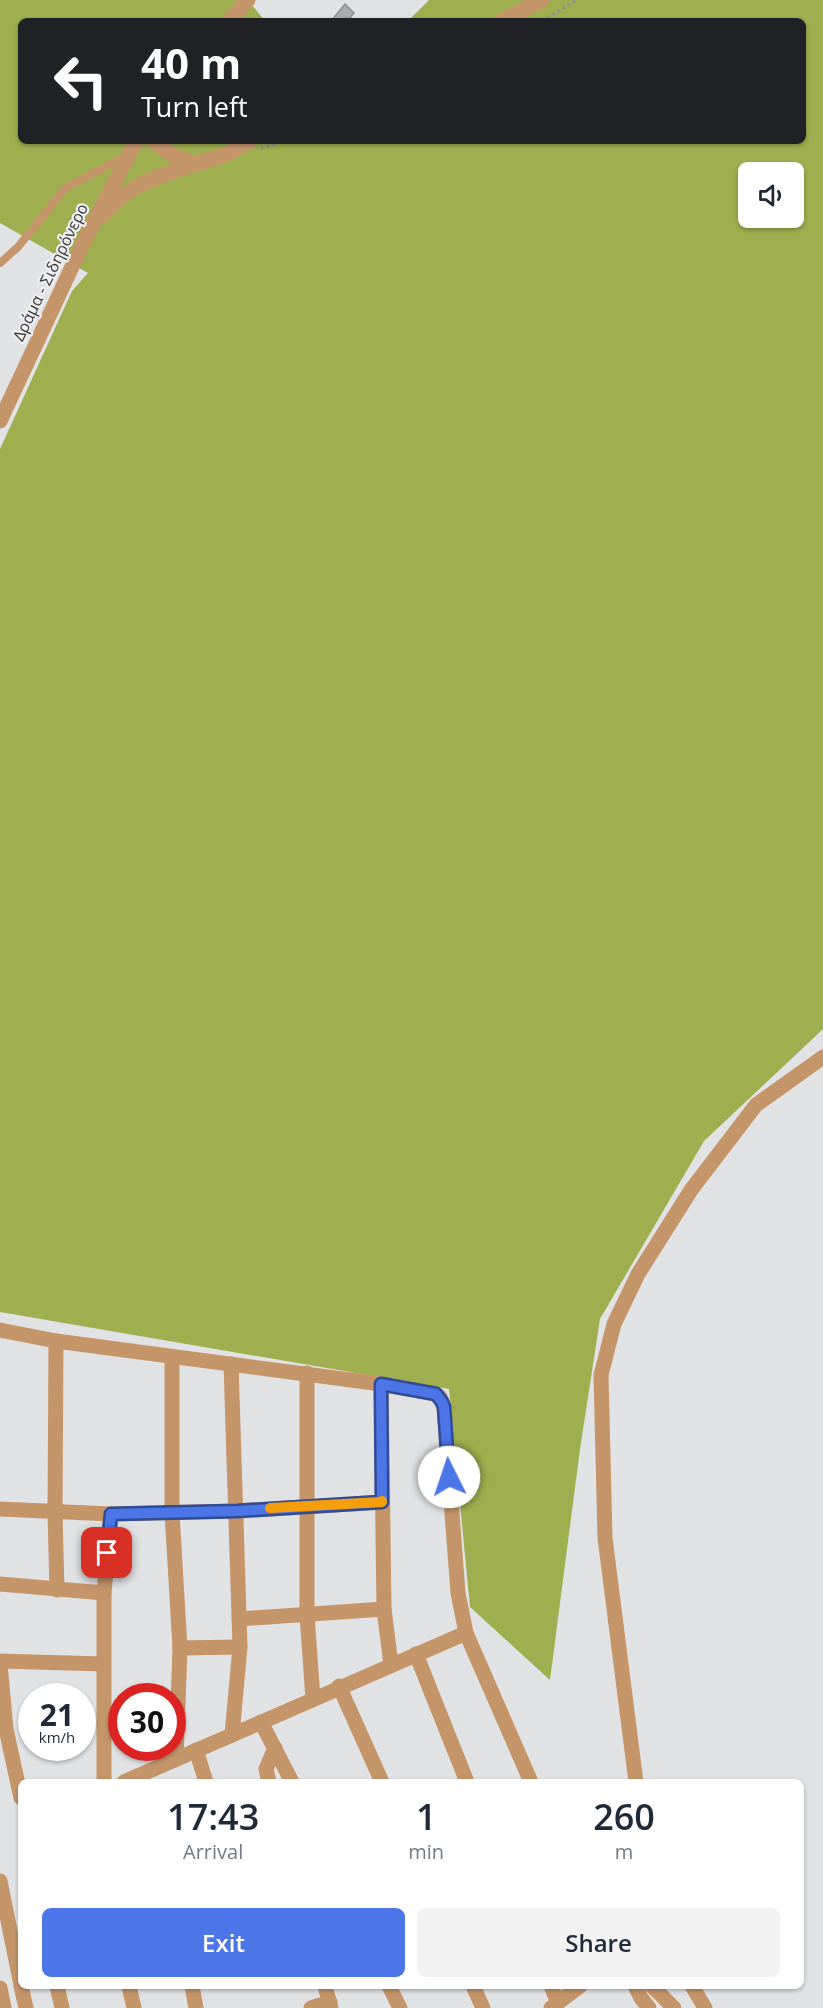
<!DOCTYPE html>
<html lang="en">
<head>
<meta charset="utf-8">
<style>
	body { margin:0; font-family:"Open Sans",sans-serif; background:#f2f2f3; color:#1f2937; height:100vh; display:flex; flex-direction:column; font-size:22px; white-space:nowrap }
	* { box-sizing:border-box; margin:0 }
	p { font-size:20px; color:#747a83 }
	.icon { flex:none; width:33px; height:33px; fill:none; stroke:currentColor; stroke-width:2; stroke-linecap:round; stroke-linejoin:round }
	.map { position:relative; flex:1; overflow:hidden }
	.details { position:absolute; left:18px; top:1779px; width:786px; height:210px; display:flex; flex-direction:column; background:#fff; border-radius:9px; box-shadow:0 2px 4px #0004 }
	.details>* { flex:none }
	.top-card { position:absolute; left:18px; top:18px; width:788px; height:126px; border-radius:9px; box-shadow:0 2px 4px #0004; background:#202124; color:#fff; overflow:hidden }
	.tools { position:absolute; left:738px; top:162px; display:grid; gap:12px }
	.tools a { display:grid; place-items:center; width:66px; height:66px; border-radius:9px; background:#fff; box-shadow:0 2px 4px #0004; font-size:30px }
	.speed { position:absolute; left:18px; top:1683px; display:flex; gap:12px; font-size:30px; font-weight:700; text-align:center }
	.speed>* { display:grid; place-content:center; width:78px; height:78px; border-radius:50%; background:#fff; box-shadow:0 2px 4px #0004; line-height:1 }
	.speed small { font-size:15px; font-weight:400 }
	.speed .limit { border:9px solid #d22; background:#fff; color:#111 }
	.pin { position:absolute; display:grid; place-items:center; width:51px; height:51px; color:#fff; margin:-26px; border-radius:12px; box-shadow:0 3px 9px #0006 }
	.me { position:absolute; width:66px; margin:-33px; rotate:356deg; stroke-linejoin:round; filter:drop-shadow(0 0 4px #0008) }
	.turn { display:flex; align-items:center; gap:21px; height:126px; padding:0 24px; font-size:27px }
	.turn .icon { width:78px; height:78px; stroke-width:2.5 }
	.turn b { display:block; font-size:42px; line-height:51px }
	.eta { display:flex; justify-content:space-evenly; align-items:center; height:102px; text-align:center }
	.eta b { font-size:36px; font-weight:600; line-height:42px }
	.action { display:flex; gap:12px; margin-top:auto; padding:12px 24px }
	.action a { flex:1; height:69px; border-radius:9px; background:#4c75e8; color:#fff; font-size:24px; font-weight:600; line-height:69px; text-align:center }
	.action a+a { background:#f2f2f3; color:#1f2937 }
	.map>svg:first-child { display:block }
</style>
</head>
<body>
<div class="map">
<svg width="823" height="2008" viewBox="0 0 823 2008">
	<rect width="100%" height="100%" fill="#e1e2e4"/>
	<path fill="#9fae4e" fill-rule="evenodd" d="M 0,0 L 248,0 L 265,21 L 21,21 L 21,141 L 802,141 L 802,21 L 408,21 L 429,0 L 823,0 L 823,1029 L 704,1141 L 600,1319 L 580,1449 L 550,1680 L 470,1607 L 449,1389 L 0,1312 L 0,449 L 72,291 L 88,273 L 0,223 ZM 748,172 L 794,172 L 794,218 L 748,218 Z"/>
	<path fill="#ababae" stroke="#909092" stroke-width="1.5" d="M 345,4 L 354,13 L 347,21 L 331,21 Z"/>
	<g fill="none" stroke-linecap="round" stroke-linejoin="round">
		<g stroke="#919193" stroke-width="3" stroke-dasharray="3 3" stroke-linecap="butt">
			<path d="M 542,21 L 577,0"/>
			<path d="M 261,149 L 281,141"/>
		</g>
		<path stroke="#c5956a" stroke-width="8" d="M 0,263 L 18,247 L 65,188 L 126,156"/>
		<g stroke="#c5956a" stroke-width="15">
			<path d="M 0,1330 L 56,1341 L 381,1384 L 436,1394 L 440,1397 L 444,1407 L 458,1593 L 466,1633 L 531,1782"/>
			<path d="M 56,1341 L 55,1512 L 57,1590"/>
			<path d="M 172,1358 L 172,1513 L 180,1648 L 176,1759"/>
			<path d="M 231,1364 L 240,1647 L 232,1735"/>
			<path d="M 307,1373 L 307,1615 L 313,1699"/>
			<path d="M 381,1384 L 384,1609 L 391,1665"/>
			<path d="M 0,1509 L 111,1514 L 104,1593 L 104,1782"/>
			<path d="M 111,1514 L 237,1511 L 382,1502"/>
			<path d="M 0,1584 L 104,1593"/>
			<path d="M 239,1619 L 384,1609"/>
			<path d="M 180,1648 L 240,1647"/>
			<path d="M 416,1654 L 467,1782"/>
			<path d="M 0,1661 L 103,1664"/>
			<path d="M 0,1664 L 6,1729 L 21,1798"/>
			<path d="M 339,1686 L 382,1782"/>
			<path d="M 261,1722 L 292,1782"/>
			<path d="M 196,1750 L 206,1782"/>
			<path d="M 124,1782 L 466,1633"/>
			<path d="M 269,1782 L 266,1769 L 275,1748"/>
			<path d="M 636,1782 L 605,1538 L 601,1375 L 614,1324 L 638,1274 L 691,1190 L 756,1105 L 823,1057"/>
			<path d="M 57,1986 L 62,2008"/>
			<path d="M 129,1986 L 134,2008"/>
			<path d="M 192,1986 L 196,2008"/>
			<path d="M 325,1986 L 331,2008"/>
			<path d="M 389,1986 L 400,2008"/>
			<path d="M 473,1986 L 483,2008"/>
			<path d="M 551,1986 L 558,2003"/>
			<path d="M 635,1986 L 641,1998 L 649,2008"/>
			<path d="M 652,1986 L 674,2008"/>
			<path d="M 692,1986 L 705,2008"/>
			<path d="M 0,1988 L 4,2008"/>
			<path d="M 311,2008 L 330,2002"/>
			<path d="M 551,2008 L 580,1986"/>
		</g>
		<g stroke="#c5956a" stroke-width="15">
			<path d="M 229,21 L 248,0"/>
			<path d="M 501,21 L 542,0"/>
			<path d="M 153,141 L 172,155 L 196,164 L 227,154 L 250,141"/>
			<path d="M 102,216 C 128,184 158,176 196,164"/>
			<path d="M 0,421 L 86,237 L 136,141"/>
			<path d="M 0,1881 L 21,1985"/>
			<path d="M 21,1986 L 26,2008"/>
		</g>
	</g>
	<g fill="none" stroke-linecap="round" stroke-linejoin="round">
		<defs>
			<path id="route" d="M 107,1553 L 111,1514 L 237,1511 L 382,1502 L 381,1384 L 436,1394 L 442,1402 L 444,1407 L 449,1477"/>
		</defs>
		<use href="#route" stroke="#314c97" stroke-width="15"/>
		<use href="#route" stroke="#4c75e8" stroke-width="10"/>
		<path stroke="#f59e0b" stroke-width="10" d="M 270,1508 L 382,1502 L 382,1501"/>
	</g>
	<g text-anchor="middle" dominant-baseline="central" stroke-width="4.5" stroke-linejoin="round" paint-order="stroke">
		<g font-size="16" fill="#363637" stroke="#efeff1">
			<text transform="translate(50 272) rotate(-64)">Δράμα - Σιδηρόνερο</text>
		</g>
	</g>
</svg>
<div class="tools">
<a><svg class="icon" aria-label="sound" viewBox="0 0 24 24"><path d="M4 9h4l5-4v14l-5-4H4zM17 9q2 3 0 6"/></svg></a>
</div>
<div class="speed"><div>21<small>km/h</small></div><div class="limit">30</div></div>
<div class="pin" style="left:107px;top:1553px;background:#d93025"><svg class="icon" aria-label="arrive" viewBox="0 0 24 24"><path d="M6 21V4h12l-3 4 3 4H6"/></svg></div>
<svg class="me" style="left:449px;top:1477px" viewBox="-20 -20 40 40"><circle r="19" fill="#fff"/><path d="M0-13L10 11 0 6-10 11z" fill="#4c75e8"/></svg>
<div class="top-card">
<div class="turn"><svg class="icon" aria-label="left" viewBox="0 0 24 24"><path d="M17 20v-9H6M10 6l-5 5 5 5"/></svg><div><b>40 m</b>Turn left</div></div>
</div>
<section class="details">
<div class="eta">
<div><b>17:43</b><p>Arrival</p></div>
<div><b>1</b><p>min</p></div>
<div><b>260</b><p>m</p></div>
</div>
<div class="action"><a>Exit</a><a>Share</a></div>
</section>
</div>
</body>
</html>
